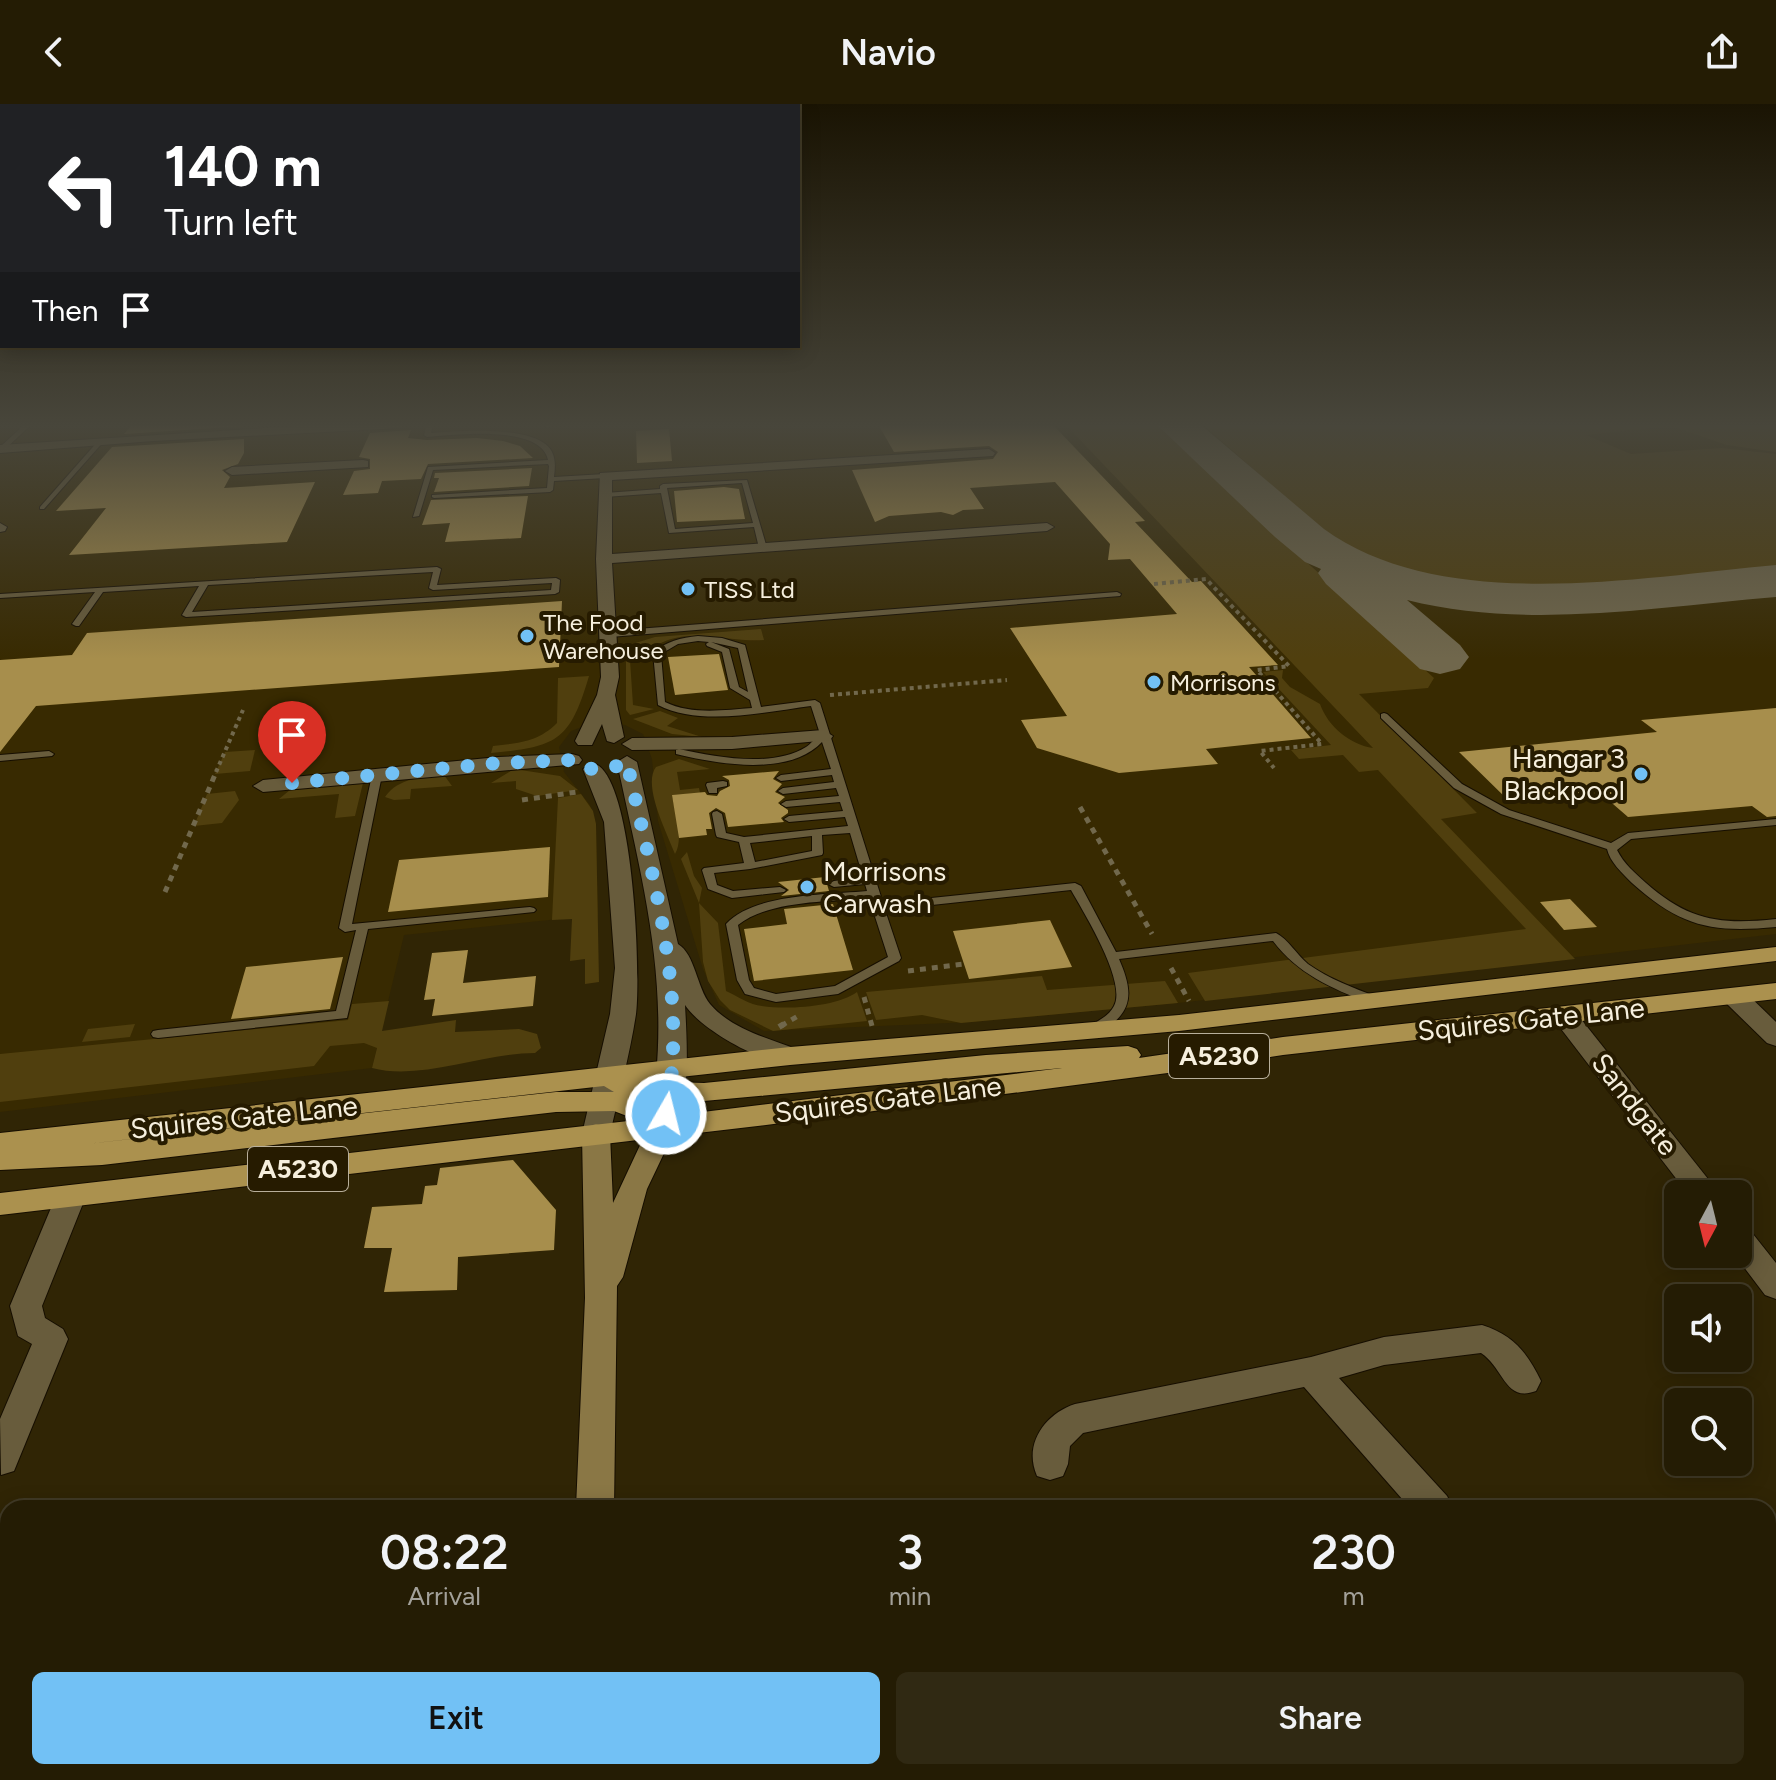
<!DOCTYPE html>
<html lang="en">
<head>
<meta charset="utf-8">
<style>
	body { margin:0; font-family:Figtree,sans-serif; background:#302913; color:#f1f3f6; height:100vh; display:flex; flex-direction:column; font-size:30px; white-space:nowrap }
	* { box-sizing:border-box; margin:0 }
	p { font-size:26px; color:#a3a19a }
	.icon { flex:none; width:44px; height:44px; fill:none; stroke:currentColor; stroke-width:2; stroke-linecap:round; stroke-linejoin:round }
	.map { position:relative; flex:1; overflow:hidden }
	.drawer { position:absolute; left:0px; top:1396px; width:1776px; height:280px; display:flex; flex-direction:column; background:#241c04; border-radius:24px 24px 0 0; box-shadow:0 4px 20px #0003,0 0 0 2px #413a26 }
	.drawer>* { flex:none }
	.banner { position:absolute; left:0px; top:0px; width:800px; height:244px; box-shadow:0 4px 20px #0003,0 0 0 2px #413a26; background:#202124; color:#fff; overflow:hidden }
	.needle { width:52px; rotate:187deg }
	.fabs { position:absolute; left:1664px; top:1076px; display:grid; gap:16px }
	.fabs a { display:grid; place-items:center; width:88px; height:88px; border-radius:12px; background:#241c04; box-shadow:0 4px 20px #0003,0 0 0 2px #413a26; font-size:40px }
	.pin { position:absolute; display:grid; place-items:center; width:68px; height:68px; color:#fff; margin:-82px -34px; border-radius:50% 50% 50% 0; rotate:-45deg; box-shadow:0 0 8px #0007 }
	.pin .icon { rotate:45deg }
	.me { position:absolute; width:88px; margin:-44px; rotate:8deg; stroke-linejoin:round; filter:drop-shadow(0 0 6px #0008) }
	.turn { display:flex; align-items:center; gap:28px; height:168px; padding:0 32px; font-size:36px }
	.turn .icon { width:104px; height:104px; stroke-width:2.5 }
	.turn b { display:block; font-size:56px; line-height:68px }
	.then { display:flex; align-items:center; height:76px; padding:0 32px; background:#0003; gap:16px; font-size:30px }
	.eta { display:flex; justify-content:space-evenly; align-items:center; height:136px; text-align:center }
	.eta b { font-size:48px; font-weight:600; line-height:56px }
	.button { display:flex; gap:16px; margin-top:auto; padding:16px 32px }
	.button a { flex:1; height:92px; border-radius:12px; background:#72c1f5; color:#111; font-size:32px; font-weight:600; line-height:92px; text-align:center }
	.button a+a { background:#302913; color:#f1f3f6 }
	header { display:flex; justify-content:space-between; align-items:center; height:104px; padding:0 32px; background:#241c04; font-size:36px; font-weight:600 }
	.map>svg:first-child { display:block }
</style>
</head>
<body>
<header><svg class="icon" aria-label="back" viewBox="0 0 24 24"><path d="M15 5l-7 7 7 7"/></svg>Navio<svg class="icon" aria-label="share" viewBox="0 0 24 24"><path d="M12 15V3M7 8l5-5 5 5M5 13v7h14v-7"/></svg></header>
<div class="map">
<svg width="1776" height="1676" viewBox="0 0 1776 1676">
	<rect width="100%" height="100%" fill="#302505"/>
	<path fill="#382a01" d="M 0,320 L 1776,320 L 1776,830 L 1178,899 L 972,918 L 764,927 L 719,901 L 703,865 L 658,717 L 652,655 L 643,630 L 625,621 L 592,619 L 571,627 L 559,643 L 564,668 L 590,701 L 596,720 L 598,811 L 404,831 L 372,964 L 0,1008 Z"/>
	<g fill="#503f0e">
		<path d="M 1065,320 L 1155,320 L 1434,574 L 1428,584 L 1359,590 L 1477,709 L 1441,715 L 1575,855 L 1205,897 L 1188,869 L 1526,825 L 1378,666 L 1359,668 L 1343,651 L 1299,655 L 1291,646 L 1331,641 L 1263,568 L 1283,566 L 1282,574 L 1290,583 L 1320,600 C 1328,623 1351,641 1373,644 Z"/>
		<path d="M 1202,320 L 1776,320 L 1776,348 L 1727,341 L 1671,322 L 1586,331 L 1631,350 L 1722,344 L 1776,350 L 1776,464 C 1657,473 1463,505 1356,449 C 1332,437 1313,418 1294,401 C 1263,374 1233,347 1202,320 Z"/>
		<path d="M 761,525 L 764,536 C 730,539 681,520 652,545 L 649,558 L 630,556 L 633,601 L 654,605 L 630,611 L 626,606 L 626,548 L 629,541 L 655,533 Z"/>
		<path d="M 589,572 C 570,637 557,643 491,649 L 493,642 C 519,639 538,638 557,619 L 558,574 Z"/>
		<path d="M 660,607 L 678,614 L 667,622 L 702,633 L 672,630 L 633,615 Z"/>
		<path d="M 255,646 L 250,667 L 215,670 L 225,648 Z"/>
		<path d="M 679,655 L 710,665 L 677,668 L 680,686 L 699,684 L 700,689 L 672,691 C 675,709 684,735 675,750 C 667,729 642,681 656,663 Z"/>
		<path d="M 514,665 L 560,672 L 578,686 L 537,692 L 516,685 L 516,677 L 491,679 Z"/>
		<path d="M 444,671 L 452,682 L 411,685 L 410,695 L 394,696 L 385,693 C 398,674 422,673 444,671 Z"/>
		<path d="M 363,679 L 355,712 L 335,714 L 339,690 L 279,695 L 290,686 Z"/>
		<path d="M 235,687 L 239,696 L 222,719 L 194,722 L 207,690 Z"/>
		<path d="M 581,690 L 593,707 L 596,720 L 599,878 L 585,880 L 585,855 L 570,857 L 572,815 L 552,816 L 558,694 Z"/>
		<path d="M 687,748 L 694,772 L 702,784 L 699,799 L 718,819 L 726,887 C 737,892 750,901 762,902 C 786,906 837,903 857,888 L 867,917 L 773,927 L 730,906 L 720,896 L 708,877 L 703,858 L 699,799 L 681,755 Z"/>
		<path d="M 1042,872 L 1047,886 L 1165,877 L 1178,899 L 961,919 L 922,911 L 876,916 L 866,888 Z"/>
		<path d="M 389,897 L 382,927 L 456,916 L 455,928 L 519,925 L 537,930 L 541,944 L 535,949 C 484,949 421,977 372,964 L 377,944 L 364,939 L 330,942 L 314,962 L 0,998 L 0,950 L 348,916 L 352,900 Z"/>
		<path d="M 135,920 L 130,933 L 82,938 L 88,925 Z"/>
	</g>
	<g fill="none" stroke-linecap="round" stroke-linejoin="round">
		<path fill="#70674c" fill-rule="evenodd" d="M 1156,320 L 1200,320 L 1324,425 C 1443,511 1639,473 1776,461 L 1776,493 C 1655,503 1526,526 1407,496 L 1460,541 L 1469,553 L 1460,565 L 1440,570 L 1420,565 L 1326,480 L 1318,469 L 1321,465 L 1305,458 L 1275,433 Z"/>
	</g>
	<g fill="#a78e4c">
		<path d="M 133,320 L 243,320 L 244,322 L 124,330 Z"/>
		<path d="M 878,320 L 1054,322 L 1145,417 L 1135,418 L 1192,478 L 1201,477 L 1278,561 L 1249,563 L 1311,634 L 1206,645 L 1218,660 L 1119,669 L 1037,644 L 1021,616 L 1067,612 L 1010,524 L 1177,510 L 1130,455 L 1108,456 L 1110,440 L 1055,378 L 970,384 L 984,405 L 963,406 L 953,411 L 941,408 L 889,412 L 875,418 L 852,366 L 993,355 L 998,348 L 989,342 L 894,348 Z"/>
		<path d="M 669,325 L 672,357 L 637,359 L 636,327 Z"/>
		<path d="M 411,326 L 408,334 L 427,336 L 477,334 L 503,337 L 520,342 L 533,354 L 428,360 L 421,375 L 382,377 L 378,389 L 343,391 L 354,367 L 370,365 L 370,355 L 359,353 L 370,329 Z"/>
		<path d="M 244,335 L 244,349 L 238,360 L 222,366 L 230,373 L 224,384 L 315,378 L 287,438 L 69,451 L 106,404 L 56,407 L 112,343 Z"/>
		<path d="M 532,364 L 529,382 L 434,388 L 439,374 L 434,374 L 435,369 Z"/>
		<path d="M 724,383 L 739,385 L 745,415 L 677,418 L 674,387 Z"/>
		<path d="M 528,392 L 521,434 L 445,438 L 450,419 L 422,421 L 431,396 Z"/>
		<path d="M 562,497 L 559,563 L 36,602 L 0,648 L 0,556 L 72,551 L 87,529 Z"/>
		<path d="M 719,550 L 728,586 L 675,591 L 668,553 Z"/>
		<path d="M 1776,604 L 1776,712 L 1767,713 L 1752,702 L 1628,713 L 1598,687 L 1508,696 L 1459,648 L 1657,628 L 1641,616 Z"/>
		<path d="M 779,667 L 773,675 L 782,680 L 775,688 L 785,693 L 778,699 L 788,706 L 788,709 L 781,714 L 784,718 L 728,723 L 725,709 L 716,704 L 709,709 L 712,725 L 706,725 L 707,731 L 679,734 L 672,691 L 705,688 L 707,691 L 717,692 L 720,687 L 730,682 L 729,676 L 722,672 Z"/>
		<path d="M 550,743 L 548,793 L 388,808 L 399,756 Z"/>
		<path d="M 825,773 L 829,787 L 781,792 L 789,786 L 778,778 Z"/>
		<path d="M 1570,795 L 1597,823 L 1564,826 L 1540,798 Z"/>
		<path d="M 833,800 L 853,866 L 754,877 L 744,825 L 787,820 L 784,805 Z"/>
		<path d="M 1050,816 L 1072,863 L 969,875 L 953,827 Z"/>
		<path d="M 468,846 L 463,879 L 536,872 L 533,902 L 432,912 L 435,895 L 424,896 L 432,849 Z"/>
		<path d="M 343,853 L 330,905 L 231,915 L 246,863 Z"/>
		<path d="M 513,1056 L 556,1106 L 554,1146 L 458,1153 L 457,1186 L 384,1188 L 392,1144 L 364,1144 L 372,1103 L 422,1100 L 425,1082 L 437,1081 L 440,1064 Z"/>
	</g>
	<g fill="none" stroke-linecap="round" stroke-linejoin="round">
		<defs>
			<g id="lane">
				<path d="M 25,320 L 32,320 L 4,346 L 0,346 L 0,343 Z"/>
				<path d="M 427,320 L 433,320 L 431,329 C 457,327 539,320 552,348 C 556,356 555,365 554,373 L 605,370 L 608,372 L 605,374 L 554,377 L 553,386 L 550,388 L 434,394 L 432,393 L 432,391 L 547,384 L 549,362 L 548,360 L 433,366 L 419,412 L 413,413 L 428,363 L 548,356 C 541,320 455,331 427,333 L 424,331 Z"/>
				<path d="M 549,320 L 557,320 L 546,324 L 546,322 Z"/>
				<path d="M 99,336 L 104,337 L 44,405 L 40,405 L 40,403 Z"/>
				<path d="M 747,376 L 767,444 L 763,446 L 759,444 L 754,423 L 669,429 L 661,389 L 605,393 L 602,391 L 605,389 L 660,385 L 660,382 L 663,380 ZM 742,379 L 753,419 L 675,425 L 667,384 Z"/>
				<path d="M 437,463 L 441,465 L 437,481 L 556,474 L 560,476 L 559,488 L 555,490 L 186,513 L 182,511 L 199,482 L 103,488 L 79,522 L 76,522 L 72,520 L 95,488 L 0,494 L 0,490 ZM 433,468 L 429,484 L 433,486 L 552,479 L 551,486 L 192,508 L 208,481 Z"/>
				<path d="M 1117,488 L 1121,490 L 1120,492 L 610,533 L 606,530 L 610,527 Z"/>
				<path d="M 698,532 L 722,534 L 745,541 L 761,603 L 815,596 L 820,599 L 883,799 L 1075,779 L 1081,782 L 1116,848 L 1276,829 C 1288,835 1297,851 1308,860 C 1329,875 1354,884 1377,893 L 1379,896 L 1373,900 L 1369,899 C 1331,884 1298,870 1273,837 L 1119,855 C 1129,878 1136,901 1113,919 C 1105,925 1099,929 1089,928 L 1087,925 L 1089,922 C 1098,917 1109,912 1114,902 C 1127,878 1084,809 1071,786 L 885,806 L 901,854 L 899,857 L 838,890 L 776,898 L 745,890 L 737,876 L 726,820 C 755,789 827,791 867,787 L 865,780 L 834,783 L 828,780 L 834,777 L 863,773 L 850,729 L 822,731 L 823,749 L 822,751 L 750,765 L 714,769 L 717,781 L 733,787 L 780,783 L 786,786 L 784,788 L 732,794 L 708,785 L 702,766 L 704,764 L 744,759 L 739,738 L 717,733 L 716,731 L 712,710 L 713,708 L 717,707 L 722,710 L 726,729 L 744,733 L 848,722 L 845,713 L 789,718 L 784,715 L 789,712 L 843,707 L 840,698 L 786,703 L 781,700 L 786,697 L 839,692 L 836,684 L 783,690 L 778,687 L 783,684 L 834,678 L 832,671 L 781,677 L 776,674 L 781,671 L 831,665 L 822,638 C 789,673 718,660 676,650 L 676,646 L 679,645 C 716,653 772,664 806,643 C 811,640 815,634 820,630 L 811,602 C 765,608 700,623 658,601 L 653,549 C 666,537 681,534 698,532 ZM 698,537 L 709,538 L 706,540 L 707,542 L 722,548 L 730,584 L 750,596 L 752,604 C 724,606 691,611 665,598 L 661,550 L 678,540 ZM 711,538 L 738,544 L 748,588 L 739,583 L 729,545 ZM 812,732 L 812,747 L 755,758 L 750,739 ZM 869,794 L 888,853 L 835,882 L 776,890 L 754,884 L 749,876 L 738,821 C 769,796 831,798 869,794 Z"/>
				<path d="M 1384,609 L 1387,610 L 1462,680 L 1509,706 L 1611,739 L 1628,729 L 1776,715 L 1776,721 L 1631,735 L 1617,746 C 1624,760 1635,769 1646,779 C 1689,817 1721,821 1776,815 L 1776,823 C 1712,829 1681,823 1632,779 C 1622,769 1610,758 1607,745 L 1501,710 L 1454,684 L 1381,614 L 1381,610 Z"/>
				<path d="M 49,647 L 54,650 L 52,652 L 0,657 L 0,651 Z"/>
				<path d="M 377,668 L 382,671 L 352,820 L 530,803 L 534,804 L 536,806 L 534,808 L 368,825 L 347,914 L 158,934 L 153,933 L 151,930 L 153,927 L 158,926 L 336,907 L 356,826 L 345,828 L 339,824 L 372,671 Z"/>
				<path d="M 723,677 L 727,678 L 727,682 L 717,684 L 717,689 L 709,689 L 706,681 L 707,679 Z"/>
				<rect x="739" y="1668" width="22" height="8"/>
			</g>
			<g id="street">
				<path d="M 329,320 L 406,320 L 400,324 L 153,337 L 0,349 L 0,341 Z"/>
				<path d="M 989,345 L 995,349 L 993,352 L 612,376 L 612,450 L 1047,419 L 1054,423 L 1047,427 L 612,459 L 619,573 L 615,591 L 624,633 L 614,639 L 607,637 L 602,620 L 592,641 L 578,641 L 575,637 L 597,591 L 601,573 L 596,455 L 600,369 Z"/>
				<path d="M 363,356 L 368,357 L 368,363 L 232,371 L 225,367 L 232,363 Z"/>
				<path d="M 0,419 L 7,423 L 5,427 L 0,428 Z"/>
				<path d="M 823,626 L 833,632 L 830,636 L 732,645 L 632,646 L 622,640 L 632,634 L 732,633 Z"/>
				<path d="M 572,650 L 579,652 L 582,656 L 579,660 L 263,688 L 253,682 L 263,676 L 498,653 Z"/>
				<path d="M 627,652 L 637,658 L 678,840 C 695,850 697,884 710,900 C 731,925 770,935 799,946 L 803,952 L 799,958 C 770,966 701,926 685,901 C 687,936 691,999 673,1029 L 663,1032 L 653,1029 L 649,1022 C 674,890 644,786 617,658 Z"/>
				<path d="M 593,659 C 634,669 641,872 636,910 C 630,950 619,990 610,1030 L 606,1037 L 596,1040 L 586,1037 L 582,1030 L 610,910 L 615,864 L 604,718 L 583,665 Z"/>
				<path d="M 1734,884 L 1743,886 L 1776,918 L 1776,942 L 1767,939 L 1725,898 L 1721,892 L 1725,886 Z"/>
				<path d="M 1564,903 L 1573,905 L 1720,1090 L 1688,1090 L 1555,917 L 1551,911 L 1555,905 Z"/>
				<path d="M 71,1081 L 82,1084 L 86,1092 L 42,1202 L 45,1214 L 63,1225 L 68,1235 L 14,1367 L 1,1371 L 0,1315 L 32,1240 L 18,1232 L 10,1202 L 56,1092 L 60,1084 Z"/>
				<path d="M 1738,1121 L 1749,1125 L 1776,1159 L 1776,1195 L 1765,1191 L 1734,1150 L 1738,1150 Z"/>
				<path d="M 1482,1221 C 1513,1231 1527,1248 1541,1277 L 1536,1287 C 1505,1299 1504,1264 1481,1249 L 1384,1261 L 1339,1274 L 1447,1392 L 1453,1404 L 1410,1404 L 1304,1283 L 1083,1329 L 1070,1342 L 1068,1360 L 1063,1372 L 1050,1376 L 1037,1372 C 1023,1340 1045,1310 1075,1300 L 1311,1253 L 1384,1233 Z"/>
				<path d="M 1776,1566 L 1776,1608 L 1768,1609 L 1768,1567 Z"/>
				<path d="M 15,1668 L 59,1668 L 57,1676 L 13,1676 Z"/>
				<path d="M 1287,1668 L 1366,1668 L 1362,1676 L 1283,1676 Z"/>
			</g>
			<g id="secondary">
				<path d="M 663,1012 L 673,1015 L 677,1022 L 647,1085 L 623,1173 L 617,1182 L 614,1404 L 576,1404 L 585,1194 L 582,1030 L 586,1023 L 596,1020 L 606,1023 L 610,1030 L 613,1099 L 649,1022 L 653,1015 Z"/>
				<rect x="573" y="1668" width="44" height="8"/>
			</g>
			<path id="primary" d="M 1776,843 L 1776,857 L 1179,927 L 790,961 L 644,977 L 704,979 L 986,951 L 1128,942 L 1137,945 L 1141,951 L 1139,954 L 1283,933 L 1776,879 L 1776,895 L 1283,951 L 1183,967 L 766,1021 L 0,1111 L 0,1089 L 637,1016 L 614,1007 L 556,1008 L 102,1061 L 0,1066 L 0,1029 L 790,943 L 1179,911 ZM 1062,964 L 670,1012 L 646,996 L 704,997 ZM 604,982 L 614,988 L 556,988 L 77,1041 Z"/>
		</defs>
		<use href="#lane" stroke="#160e00" stroke-width="2"/>
		<use href="#street" stroke="#160e00" stroke-width="2"/>
		<use href="#secondary" stroke="#160e00" stroke-width="2"/>
		<use href="#primary" stroke="#160e00" stroke-width="2"/>
		<g stroke="#71684c" stroke-width="4" stroke-dasharray="4 4" stroke-linecap="butt">
			<path d="M 1154,480 L 1206,475 L 1289,562 L 1257,566 L 1322,640 L 1260,647 L 1274,664"/>
			<path d="M 830,591 L 1007,576"/>
			<path d="M 216,668 L 243,606"/>
		</g>
		<g stroke="#71684c" stroke-width="5" stroke-dasharray="6 6" stroke-linecap="butt">
			<path d="M 522,696 L 577,688"/>
			<path d="M 1080,703 L 1152,830"/>
			<path d="M 165,788 L 217,666"/>
			<path d="M 1171,864 L 1189,897"/>
			<path d="M 908,867 L 964,860"/>
			<path d="M 864,893 L 872,922"/>
			<path d="M 781,922 L 798,912"/>
		</g>
		<path stroke="#71684c" stroke-width="6" stroke-dasharray="7 7" stroke-linecap="butt" d="M 779,923 L 784,920"/>
		<use href="#lane" fill="#685c3c" fill-rule="evenodd"/>
		<use href="#street" fill="#685c3c" fill-rule="evenodd"/>
		<use href="#secondary" fill="#8a7745" fill-rule="evenodd"/>
		<use href="#primary" fill="#ab914e" fill-rule="evenodd"/>
	</g>
	<linearGradient id="sky" x2="0" y2="1"><stop stop-color="#1a1403"/><stop offset="0.58" stop-color="#48463b"/><stop offset="1" stop-color="#48463b" stop-opacity="0"/></linearGradient>
	<rect width="1776" height="555" fill="url(#sky)"/>
	<g fill="none" stroke-linecap="round" stroke-linejoin="round">
		<path stroke="#72c1f5" stroke-width="14" stroke-dasharray="0 25.2" d="M 292,679 L 498,659 L 572,656 C 588,670 610,666 627,658 C 652,773 689,892 666,1010"/>
	</g>
	<g fill="#72c1f5" stroke="#261b00" stroke-width="3">
		<circle cx="688" cy="485" r="8"/>
		<circle cx="527" cy="532" r="8"/>
		<circle cx="1154" cy="578" r="8"/>
		<circle cx="1641" cy="670" r="8"/>
		<circle cx="807" cy="783" r="8"/>
	</g>
	<g text-anchor="middle" dominant-baseline="central" stroke-width="8" stroke-linejoin="round" paint-order="stroke">
		<g font-size="24" fill="#f6efdd" stroke="#261b00" text-anchor="start">
			<text x="704" y="485">TISS Ltd</text>
			<text x="543" y="518">The Food<tspan x="543" dy="28">Warehouse</tspan></text>
			<text x="1170" y="578">Morrisons</text>
		</g>
		<g fill="#261b00" stroke="#b8af9b" stroke-width="2">
			<rect x="1169" y="930" width="100" height="44" rx="6"/>
			<rect x="248" y="1043" width="100" height="44" rx="6"/>
		</g>
		<g font-size="26" font-weight="bold" fill="#f6efdd">
			<text x="1219" y="952">A5230</text>
			<text x="298" y="1065">A5230</text>
		</g>
		<g font-size="28" fill="#f6efdd" stroke="#261b00" text-anchor="end">
			<text x="1625" y="654">Hangar 3<tspan x="1625" dy="32">Blackpool</tspan></text>
			<text x="823" y="767" text-anchor="start">Morrisons<tspan x="823" dy="32">Carwash</tspan></text>
		</g>
		<g font-size="28" fill="#f6efdd" stroke="#261b00">
			<text transform="translate(1531 915) rotate(-6)">Squires Gate Lane</text>
			<text transform="translate(888 995) rotate(-7)">Squires Gate Lane</text>
			<text transform="translate(1635 1000) rotate(52)">Sandgate</text>
			<text transform="translate(244 1013) rotate(-6)">Squires Gate Lane</text>
		</g>
	</g>
</svg>
<div class="fabs">
<a><svg class="needle" viewBox="-14 -14 28 28"><path d="M0-13l5 13h-10z" fill="#e53935"/><path d="M0 13l5-13h-10z" fill="#a3a19a"/></svg></a>
<a><svg class="icon" aria-label="sound" viewBox="0 0 24 24"><path d="M4 9h4l5-4v14l-5-4H4zM17 9q2 3 0 6"/></svg></a>
<a><svg class="icon" aria-label="search" viewBox="0 0 24 24"><circle cx="10" cy="10" r="6"/><path d="M15 15l6 6"/></svg></a>
</div>
<div class="pin" style="left:292px;top:679px;background:#d93025"><svg class="icon" aria-label="arrive" viewBox="0 0 24 24"><path d="M6 21V4h12l-3 4 3 4H6"/></svg></div>
<svg class="me" style="left:666px;top:1010px" viewBox="-20 -20 40 40"><circle r="17" fill="#72c1f5" stroke="#fff" stroke-width="3"/><path d="M0-11L8 9 0 5-8 9z" fill="#fff"/></svg>
<div class="banner">
<div class="turn"><svg class="icon" aria-label="left" viewBox="0 0 24 24"><path d="M17 20v-9H6M10 6l-5 5 5 5"/></svg><div><b>140 m</b>Turn left</div></div>
<div class="then">Then<svg class="icon" aria-label="arrive" viewBox="0 0 24 24"><path d="M6 21V4h12l-3 4 3 4H6"/></svg></div>
</div>
<section class="drawer">
<div class="eta">
<div><b>08:22</b><p>Arrival</p></div>
<div><b>3</b><p>min</p></div>
<div><b>230</b><p>m</p></div>
</div>
<div class="button"><a>Exit</a><a>Share</a></div>
</section>
</div>
</body>
</html>
